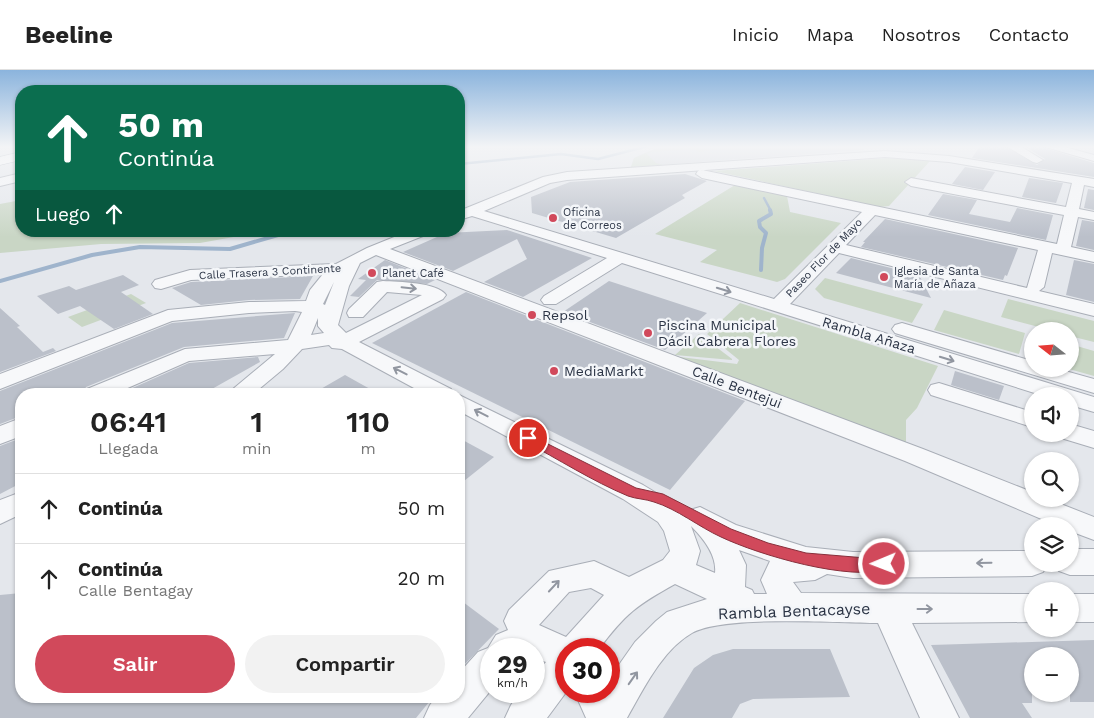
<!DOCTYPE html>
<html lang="es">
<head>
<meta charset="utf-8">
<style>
	body { margin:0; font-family:"Work Sans",sans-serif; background:#f2f2f2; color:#222; height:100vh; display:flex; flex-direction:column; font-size:19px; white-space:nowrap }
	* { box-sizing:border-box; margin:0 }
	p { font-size:16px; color:#767676 }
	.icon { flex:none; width:28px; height:28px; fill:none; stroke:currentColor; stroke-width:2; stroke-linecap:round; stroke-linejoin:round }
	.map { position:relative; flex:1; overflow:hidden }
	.panel { position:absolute; left:15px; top:318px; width:450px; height:315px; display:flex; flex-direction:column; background:#fff; border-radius:20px; box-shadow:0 1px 4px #0004 }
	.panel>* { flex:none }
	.hud { position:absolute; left:15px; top:15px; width:450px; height:152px; border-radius:20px; box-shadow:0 1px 4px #0004; background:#0b6e4f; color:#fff; overflow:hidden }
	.needle { width:32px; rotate:287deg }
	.tools { position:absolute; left:1024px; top:252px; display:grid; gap:10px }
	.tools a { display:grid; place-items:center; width:55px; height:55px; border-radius:50%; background:#fff; box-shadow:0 1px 4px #0004; font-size:25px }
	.speed { position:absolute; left:480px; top:568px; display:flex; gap:10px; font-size:25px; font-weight:700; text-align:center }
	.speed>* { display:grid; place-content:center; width:65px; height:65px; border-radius:50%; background:#fff; box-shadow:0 1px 4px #0004; line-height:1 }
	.speed small { font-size:12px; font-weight:400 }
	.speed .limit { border:8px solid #d22; background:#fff; color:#111 }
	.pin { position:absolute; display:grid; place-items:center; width:42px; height:42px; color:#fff; margin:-21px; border:2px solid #fff; border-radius:50%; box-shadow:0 1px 5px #0007 }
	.me { position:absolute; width:55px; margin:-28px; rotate:269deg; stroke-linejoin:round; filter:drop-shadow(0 0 4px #0008) }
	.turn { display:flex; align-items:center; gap:18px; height:105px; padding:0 20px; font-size:22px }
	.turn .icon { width:65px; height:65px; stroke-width:2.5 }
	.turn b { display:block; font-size:35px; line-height:42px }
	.then { display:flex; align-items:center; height:48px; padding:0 20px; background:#0003; gap:10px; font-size:19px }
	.eta { display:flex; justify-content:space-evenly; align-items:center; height:85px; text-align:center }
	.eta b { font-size:30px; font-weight:600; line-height:35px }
	.action { display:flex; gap:10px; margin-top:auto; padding:10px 20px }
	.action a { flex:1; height:58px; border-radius:30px; background:#d1495b; color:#fff; font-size:20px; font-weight:600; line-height:58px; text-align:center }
	.action a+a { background:#f2f2f2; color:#222 }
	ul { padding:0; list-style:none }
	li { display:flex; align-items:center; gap:15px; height:70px; padding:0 20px; border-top:1px solid #e0e0e0 }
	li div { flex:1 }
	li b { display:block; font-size:19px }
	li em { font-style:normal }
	header { display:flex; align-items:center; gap:30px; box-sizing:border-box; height:70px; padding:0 25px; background:#fff; border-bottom:1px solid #e0e0e0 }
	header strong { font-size:24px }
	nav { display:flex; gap:28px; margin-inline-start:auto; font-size:18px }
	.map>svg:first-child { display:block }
</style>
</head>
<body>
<header>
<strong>Beeline</strong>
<nav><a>Inicio</a><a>Mapa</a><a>Nosotros</a><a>Contacto</a></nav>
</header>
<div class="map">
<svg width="1094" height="648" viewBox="0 0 1094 648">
	<rect width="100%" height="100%" fill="#e4e7ec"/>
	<path fill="#d2d6de" d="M 681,76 L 857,76 L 864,80 L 631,97 L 634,88 L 649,81 Z"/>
	<g fill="#c9d6c5">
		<path d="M 690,76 L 710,80 L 699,82 L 693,79 L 651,82 L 647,84 L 656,93 L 663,95 L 631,97 L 634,88 L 655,79 Z"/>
		<path d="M 887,88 L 930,91 L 889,136 L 880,137 L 714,101 Z"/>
		<path d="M 735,115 L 787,126 L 790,142 L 841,153 L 785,209 L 777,212 L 700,192 L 717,180 L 655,164 Z"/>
		<path d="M 21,130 L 21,161 L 267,161 L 200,173 L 101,174 L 0,183 L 0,134 Z"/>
		<path d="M 825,208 L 923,234 L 912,253 L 824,228 L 815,219 Z"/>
		<path d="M 131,224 L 146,233 L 82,257 L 68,247 Z"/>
		<path d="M 1008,229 L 1094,251 L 1094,272 L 1070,266 L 1070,261 L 1054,261 L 1001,247 Z"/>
		<path d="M 740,233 L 938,296 L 917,338 L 906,350 L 906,375 L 679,289 L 680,287 L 737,294 L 739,290 L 707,264 Z"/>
		<path d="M 944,240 L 1025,263 L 1019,284 L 934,260 Z"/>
		<path d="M 699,264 L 732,289 L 732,290 L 675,285 Z"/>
		<path d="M 1070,274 L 1094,281 L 1094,306 L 1069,299 Z"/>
	</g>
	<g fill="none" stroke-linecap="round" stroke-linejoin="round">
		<g stroke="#9fb4cc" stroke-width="2.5">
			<path d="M 459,94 L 561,84 L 598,89 L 648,76"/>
			<path d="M 764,128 L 771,141"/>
		</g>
		<g stroke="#9fb4cc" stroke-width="4">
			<path d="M 761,200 L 762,178 L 766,163 L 760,157 L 759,151 L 771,144 L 770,140"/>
			<path d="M 0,211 L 92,185 L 140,177 L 230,179 L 292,161"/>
		</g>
	</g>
	<g fill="#bbc0ca">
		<path d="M 980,76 L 1004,76 L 1037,95 L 1045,89 L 1024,76 L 1038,76 L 1094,93 L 1094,107 L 972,88 Z"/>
		<path d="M 965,97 L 995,102 L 983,120 L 952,114 Z"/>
		<path d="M 685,104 L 707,111 L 682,125 L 685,128 L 616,168 L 532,143 L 531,127 L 570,112 Z"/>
		<path d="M 1029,108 L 1063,113 L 1056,133 L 1022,127 Z"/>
		<path d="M 1088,119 L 1094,120 L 1094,140 L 1084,138 Z"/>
		<path d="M 943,124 L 977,130 L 969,144 L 1010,152 L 1017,138 L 1053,145 L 1046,170 L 928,145 Z"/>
		<path d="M 885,149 L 1018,178 L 1007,206 L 1005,205 L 1003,210 L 861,177 L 865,172 L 863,172 Z"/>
		<path d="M 1082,150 L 1094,152 L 1094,180 L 1076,176 Z"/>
		<path d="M 507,160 L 592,188 L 523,227 L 484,212 L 527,189 L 517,169 L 453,201 L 403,182 L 446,163 Z"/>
		<path d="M 851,188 L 919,205 L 931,228 L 836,203 Z"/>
		<path d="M 385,190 L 435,210 L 427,214 L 377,210 L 359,227 L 350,226 L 366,210 L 358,209 Z"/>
		<path d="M 1074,190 L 1094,194 L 1094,232 L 1066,225 Z"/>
		<path d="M 123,205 L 139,215 L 121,222 L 153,244 L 114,259 L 80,236 L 58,244 L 37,226 L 69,216 L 76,220 Z"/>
		<path d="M 313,206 L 300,229 L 249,230 L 201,235 L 172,218 L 191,212 Z"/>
		<path d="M 609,211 L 707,243 L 665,280 L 563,242 Z"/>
		<path d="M 466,222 L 745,331 L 670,420 L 372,273 Z"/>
		<path d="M 0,238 L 20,256 L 17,257 L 43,282 L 53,278 L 56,281 L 0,302 Z"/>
		<path d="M 295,243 L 284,268 L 184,277 L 86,317 L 82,324 L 21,324 L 21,346 L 0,354 L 0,321 L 172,253 Z"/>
		<path d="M 258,287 L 260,292 L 203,324 L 119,324 L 189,293 Z"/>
		<path d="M 955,301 L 1004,316 L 999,330 L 951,315 Z"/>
		<path d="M 345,305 L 379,324 L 312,324 Z"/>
		<path d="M 21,368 L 21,413 L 0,424 L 0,376 Z"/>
		<path d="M 459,368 L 494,387 L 459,415 Z"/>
		<path d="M 21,523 L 21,626 L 434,626 L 416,648 L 0,648 L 0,525 Z"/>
		<path d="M 459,529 L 499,559 L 459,600 Z"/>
		<path d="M 1094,570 L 1094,632 L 1070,632 L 1070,586 L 1032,586 L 1032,633 L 1022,633 L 1032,648 L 970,648 L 931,575 Z"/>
		<path d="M 733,579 L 830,579 L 850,627 L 753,629 L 740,634 L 732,648 L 663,648 L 694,598 L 713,585 Z"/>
	</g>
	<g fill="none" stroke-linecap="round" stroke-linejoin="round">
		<defs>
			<g id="minor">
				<path d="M 1006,76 L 1020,76 L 1043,90 L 1037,93 L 1033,92 Z"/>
				<path d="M 1042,76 L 1061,76 L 1094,85 L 1094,91 Z"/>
				<path d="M 885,81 L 949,86 L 1094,109 L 1094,117 L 1084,115 L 1079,139 L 1094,142 L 1094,150 L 1078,147 L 1071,177 L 1094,182 L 1094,192 L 1052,183 L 1044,217 L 1039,221 L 1094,234 L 1094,246 L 839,183 L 790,234 L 1094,327 L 1094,342 L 1070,335 L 1070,326 L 1044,326 L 622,193 L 556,234 L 544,234 L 541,230 L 544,226 L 607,188 L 472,146 L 459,150 L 459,141 L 543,107 L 567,102 ZM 885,87 L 949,92 L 1072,113 L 1066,137 L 911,108 L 905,112 L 911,116 L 1064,145 L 1057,174 L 702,100 L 698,101 L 696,104 L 702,108 L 862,142 L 774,229 L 484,141 L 550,113 L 567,110 ZM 875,145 L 1038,180 L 1027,218 L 846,175 Z"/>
				<path d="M 21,103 L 21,111 L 0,116 L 0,108 Z"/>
				<path d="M 409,161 L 430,161 L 428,164 L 390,179 L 923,379 L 1032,422 L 1032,429 L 1048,429 L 1094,447 L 1094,470 L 1070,461 L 1070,456 L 1058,456 L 905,391 L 376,185 L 360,193 L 349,216 L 338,255 L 346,263 L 422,225 L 387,222 L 363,247 L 349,247 L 347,243 L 349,239 L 377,212 L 383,211 C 398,212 437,212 446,225 L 443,229 L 359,272 L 451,319 L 454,324 L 425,324 L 342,279 L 332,278 L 329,275 L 302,279 L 283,299 L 253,324 L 227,324 L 275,284 L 189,291 L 114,324 L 84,324 L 87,319 L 185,279 L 288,270 L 302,242 L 295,241 L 249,243 L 172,251 L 0,319 L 0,304 L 168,240 L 249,232 L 306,231 L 310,220 L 323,204 L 191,210 L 161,219 L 155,218 L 152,214 L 155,210 L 190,200 L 336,194 L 367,178 ZM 334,212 L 325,235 L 323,234 ZM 318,248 L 318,256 L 324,263 L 311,265 Z"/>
				<path d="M 902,253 L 1032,291 L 1032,299 L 1058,299 L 1094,309 L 1094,323 L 895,263 L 892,259 L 895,255 Z"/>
				<path d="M 939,313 L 1032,342 L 1032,357 L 931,325 L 928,320 L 931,315 Z"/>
				<path d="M 459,325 L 643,415 L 678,436 L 686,448 L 690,440 L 700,437 L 736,455 L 806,477 L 853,482 L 1032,481 L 1032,494 L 1047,494 L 1043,502 L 1032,506 L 853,508 L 827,504 L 815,510 L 793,512 L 801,523 L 1032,524 L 1032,552 L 912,553 L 959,648 L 920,648 L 878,553 C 837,553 724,545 692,563 C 662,580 643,620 627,648 L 586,648 L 574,621 L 609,621 L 609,609 L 635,572 L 656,551 L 667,542 L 707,529 L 675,514 C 637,535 625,544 599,579 L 566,579 L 567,621 L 547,648 L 505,648 L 511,635 L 521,621 L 534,621 L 534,606 L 546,592 L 534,588 L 534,579 L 491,579 L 491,620 L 468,648 L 424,648 L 430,635 L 437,626 L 459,626 L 459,603 L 478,582 L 488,578 L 496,565 L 508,560 L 504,551 L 509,540 L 549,501 L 594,491 L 629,507 L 663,490 L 670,481 L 664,461 L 658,452 L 623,429 L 459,341 ZM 691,456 C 703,468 717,485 715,503 L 696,495 L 700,481 ZM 739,480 L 770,491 L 761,510 L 767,524 L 754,524 L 752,520 L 745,517 L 746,495 ZM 591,518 L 604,525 L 566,567 L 539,555 L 569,522 Z"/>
				<path d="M 21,348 L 21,366 L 0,374 L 0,356 Z"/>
				<path d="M 1070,354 L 1094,361 L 1094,378 L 1061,368 L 1059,364 L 1070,364 Z"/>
				<path d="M 21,422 L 21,444 L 0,454 L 0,430 Z"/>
				<path d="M 1070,479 L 1094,479 L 1094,505 L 1070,505 L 1059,501 L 1056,494 L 1070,494 Z"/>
				<rect x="1070" y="524" width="24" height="28"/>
			</g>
			<path id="highway" d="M 21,82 L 21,90 L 0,95 L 0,87 Z"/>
		</defs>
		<use href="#minor" stroke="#a9aeb7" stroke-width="2"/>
		<use href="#highway" stroke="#8b94a3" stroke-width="1"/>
		<use href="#minor" fill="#f7f8fa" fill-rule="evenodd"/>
		<use href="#highway" fill="#fff" fill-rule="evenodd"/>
	</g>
	<defs><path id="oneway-shaft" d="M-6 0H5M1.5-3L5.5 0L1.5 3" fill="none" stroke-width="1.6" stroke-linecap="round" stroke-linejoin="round" transform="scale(1.25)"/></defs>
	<g stroke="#9196a0">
		<use href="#oneway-shaft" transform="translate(409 218) rotate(6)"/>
		<use href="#oneway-shaft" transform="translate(724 220) rotate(17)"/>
		<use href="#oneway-shaft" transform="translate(947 289) rotate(17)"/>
		<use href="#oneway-shaft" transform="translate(400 301) rotate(-153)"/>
		<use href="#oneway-shaft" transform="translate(481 343) rotate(-153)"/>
		<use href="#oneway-shaft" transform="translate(984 493) rotate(179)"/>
		<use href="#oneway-shaft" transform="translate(554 516) rotate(-47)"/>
		<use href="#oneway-shaft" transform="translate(925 539)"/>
		<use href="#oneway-shaft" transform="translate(633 608) rotate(-55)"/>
	</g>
	<linearGradient id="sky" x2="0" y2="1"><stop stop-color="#8bb4dd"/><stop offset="0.46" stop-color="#f3f4f6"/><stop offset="1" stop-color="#f3f4f6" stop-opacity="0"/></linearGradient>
	<rect width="1094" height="167" fill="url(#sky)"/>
	<path fill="#d1495b" stroke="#882f3b" d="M 528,364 L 636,418 L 663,424 L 731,459 L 768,473 L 806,483 L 890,490 L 892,494 L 890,499 C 850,512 759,485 721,467 C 699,457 677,439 654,432 C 646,429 636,429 628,426 C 592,411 558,389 524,371 L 522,368 L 524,365 Z"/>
	<g fill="#d1495b" stroke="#f4f6f9" stroke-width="2">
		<circle cx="553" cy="148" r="5"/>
		<circle cx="372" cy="203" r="5"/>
		<circle cx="884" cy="207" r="5"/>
		<circle cx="532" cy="245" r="5"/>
		<circle cx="648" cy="263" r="5"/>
		<circle cx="554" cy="301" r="5"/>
	</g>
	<g text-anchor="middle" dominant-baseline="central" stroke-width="5" stroke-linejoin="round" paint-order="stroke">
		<g font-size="11" fill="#2b3445" stroke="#f4f6f9" text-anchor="start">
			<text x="563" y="142">Oficina<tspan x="563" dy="13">de Correos</tspan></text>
			<text x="894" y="201">Iglesia de Santa<tspan x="894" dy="13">María de Añaza</tspan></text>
			<text x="382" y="203">Planet Café</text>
		</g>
		<g font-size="11" fill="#2b3445" stroke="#f4f6f9">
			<text transform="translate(824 188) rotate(-46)">Paseo Flor de Mayo</text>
			<text transform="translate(270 202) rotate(-3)">Calle Trasera 3 Continente</text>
		</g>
		<g font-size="14" fill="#2b3445" stroke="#f4f6f9" text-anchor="start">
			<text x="542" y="245">Repsol</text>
			<text x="658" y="255">Piscina Municipal<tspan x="658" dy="16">Dácil Cabrera Flores</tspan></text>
			<text x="564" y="301">MediaMarkt</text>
		</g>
		<g font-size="14" fill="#2b3445" stroke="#f4f6f9">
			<text transform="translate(869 265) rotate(17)">Rambla Añaza</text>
			<text transform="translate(737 317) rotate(21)">Calle Bentejui</text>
		</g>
		<g font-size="16" fill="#2b3445" stroke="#f4f6f9">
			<text transform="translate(794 541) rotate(-2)">Rambla Bentacayse</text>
		</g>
	</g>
</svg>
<div class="tools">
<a><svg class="needle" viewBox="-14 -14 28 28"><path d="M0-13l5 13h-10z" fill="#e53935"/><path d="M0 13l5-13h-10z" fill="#767676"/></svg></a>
<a><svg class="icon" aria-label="sound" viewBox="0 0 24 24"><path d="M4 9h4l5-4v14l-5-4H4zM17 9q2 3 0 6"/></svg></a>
<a><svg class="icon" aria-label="search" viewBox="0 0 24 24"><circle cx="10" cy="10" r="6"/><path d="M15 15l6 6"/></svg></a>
<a><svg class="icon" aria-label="layers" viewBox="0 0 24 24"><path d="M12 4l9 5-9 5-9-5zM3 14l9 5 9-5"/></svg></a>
<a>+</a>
<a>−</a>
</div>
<div class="speed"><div>29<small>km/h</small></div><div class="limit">30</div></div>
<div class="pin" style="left:528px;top:368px;background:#d93025"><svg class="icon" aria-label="arrive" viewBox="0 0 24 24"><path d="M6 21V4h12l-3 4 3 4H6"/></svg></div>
<svg class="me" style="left:884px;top:494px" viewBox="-20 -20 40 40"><circle r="17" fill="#d1495b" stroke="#fff" stroke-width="3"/><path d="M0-11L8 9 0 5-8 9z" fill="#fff"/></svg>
<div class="hud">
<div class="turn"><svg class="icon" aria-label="ahead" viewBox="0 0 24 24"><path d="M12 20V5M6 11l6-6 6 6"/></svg><div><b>50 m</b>Continúa</div></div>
<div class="then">Luego<svg class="icon" aria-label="ahead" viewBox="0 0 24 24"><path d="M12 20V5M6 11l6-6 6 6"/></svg></div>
</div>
<section class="panel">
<div class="eta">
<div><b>06:41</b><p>Llegada</p></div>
<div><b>1</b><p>min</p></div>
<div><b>110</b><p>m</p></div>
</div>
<ul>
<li><svg class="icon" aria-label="ahead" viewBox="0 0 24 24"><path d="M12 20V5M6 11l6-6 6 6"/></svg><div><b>Continúa</b></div><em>50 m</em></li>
<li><svg class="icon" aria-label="ahead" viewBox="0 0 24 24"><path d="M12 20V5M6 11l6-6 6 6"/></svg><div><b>Continúa</b><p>Calle Bentagay</p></div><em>20 m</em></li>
</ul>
<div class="action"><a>Salir</a><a>Compartir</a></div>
</section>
</div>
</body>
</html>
